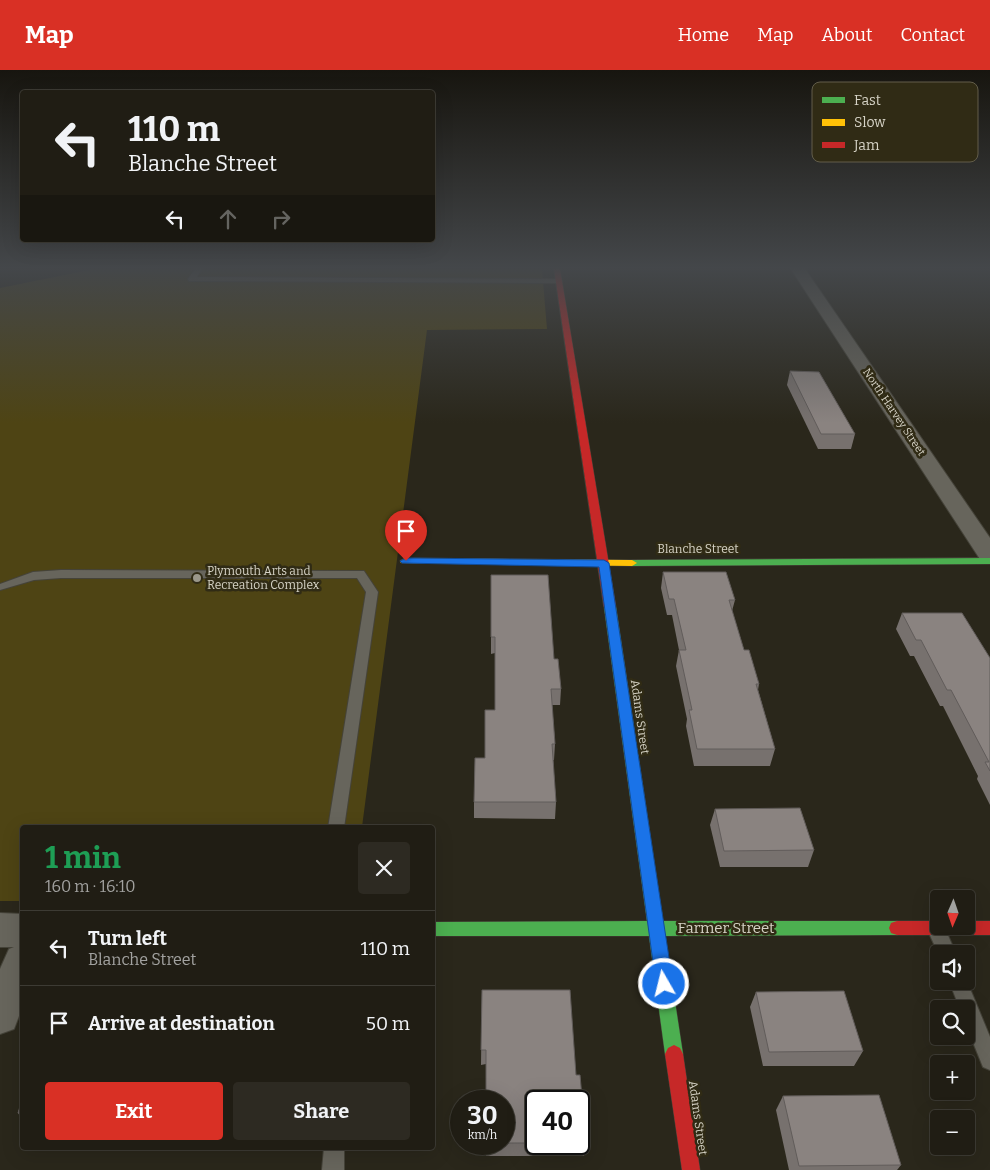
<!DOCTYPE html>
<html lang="en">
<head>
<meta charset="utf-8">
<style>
	body { margin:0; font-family:Bitter,serif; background:#2d2a22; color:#f1f3f6; height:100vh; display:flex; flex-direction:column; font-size:19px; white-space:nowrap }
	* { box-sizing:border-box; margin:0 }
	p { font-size:16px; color:#a2a2a0 }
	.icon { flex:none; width:28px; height:28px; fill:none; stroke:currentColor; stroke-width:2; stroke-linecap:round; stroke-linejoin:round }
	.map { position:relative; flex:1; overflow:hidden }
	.sheet { position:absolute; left:20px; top:755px; width:415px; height:325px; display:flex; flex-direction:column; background:#201d14; border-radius:5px; box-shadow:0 5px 20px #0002,0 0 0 1px #3d3b34 }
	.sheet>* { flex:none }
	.hud { position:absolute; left:20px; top:20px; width:415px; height:152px; border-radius:5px; box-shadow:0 5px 20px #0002,0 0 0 1px #3d3b34; background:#201d14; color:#f1f3f6; overflow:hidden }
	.needle { width:32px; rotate:182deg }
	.controls { position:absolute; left:930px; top:820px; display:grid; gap:10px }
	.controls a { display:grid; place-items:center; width:45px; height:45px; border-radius:5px; background:#201d14; box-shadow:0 5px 20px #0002,0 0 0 1px #3d3b34; font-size:25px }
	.speed { position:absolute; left:450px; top:1020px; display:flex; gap:10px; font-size:25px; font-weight:700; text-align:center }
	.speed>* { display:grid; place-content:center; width:65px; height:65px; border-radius:50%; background:#201d14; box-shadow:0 5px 20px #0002,0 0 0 1px #3d3b34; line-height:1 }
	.speed small { font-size:12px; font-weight:400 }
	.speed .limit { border:2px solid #111; border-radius:8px; background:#fff; color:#111 }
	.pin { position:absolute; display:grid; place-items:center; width:42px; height:42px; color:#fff; margin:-51px -21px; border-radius:50% 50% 50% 0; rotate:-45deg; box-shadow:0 0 5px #0007 }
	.pin .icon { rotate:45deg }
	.me { position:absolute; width:55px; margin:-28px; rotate:352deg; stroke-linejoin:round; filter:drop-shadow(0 0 4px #0008) }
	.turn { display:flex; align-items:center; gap:18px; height:105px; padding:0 25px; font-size:22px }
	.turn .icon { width:65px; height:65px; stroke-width:2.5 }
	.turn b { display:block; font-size:35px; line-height:42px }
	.lanes { display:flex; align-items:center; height:48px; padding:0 25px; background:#0003; justify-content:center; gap:25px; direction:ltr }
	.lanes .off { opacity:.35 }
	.round { display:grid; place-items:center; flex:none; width:52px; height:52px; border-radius:5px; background:#2d2a22 }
	.summary { display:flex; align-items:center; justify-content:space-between; height:85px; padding:0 25px }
	h1 { font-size:30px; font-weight:700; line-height:38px; color:#1e9e55 }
	.button { display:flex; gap:10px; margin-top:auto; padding:10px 25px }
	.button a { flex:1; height:58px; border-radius:5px; background:#d93025; color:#fff; font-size:20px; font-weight:700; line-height:58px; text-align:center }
	.button a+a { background:#2d2a22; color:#f1f3f6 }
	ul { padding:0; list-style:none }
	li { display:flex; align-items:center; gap:15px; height:75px; padding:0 25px; border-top:1px solid #3d3b34 }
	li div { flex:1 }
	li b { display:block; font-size:19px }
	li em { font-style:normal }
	header { display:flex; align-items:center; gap:30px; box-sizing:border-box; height:70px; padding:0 25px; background:#d93025; color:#fff }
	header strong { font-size:24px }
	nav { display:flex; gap:28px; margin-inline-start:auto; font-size:18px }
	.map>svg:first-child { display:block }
</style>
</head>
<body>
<header>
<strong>Map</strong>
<nav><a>Home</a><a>Map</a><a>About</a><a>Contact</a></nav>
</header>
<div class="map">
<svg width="990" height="1100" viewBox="0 0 990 1100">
	<rect width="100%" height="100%" fill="#2a271b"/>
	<path fill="#4e4414" d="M 94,199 L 542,199 L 547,259 L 427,260 L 362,757 L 22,758 L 22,831 L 0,831 L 0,218 Z"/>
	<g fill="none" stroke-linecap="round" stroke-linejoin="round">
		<defs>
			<g id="lane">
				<path d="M 195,199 L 202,199 L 197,207 L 558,209 L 562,211 L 558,213 L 189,211 L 188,209 Z"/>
				<path d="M 61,500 L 364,501 L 378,522 L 344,758 L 328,758 L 366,522 L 357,508 L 61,508 L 34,510 L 0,520 L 0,514 L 33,502 Z"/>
				<path d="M 937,853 L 939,856 L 944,856 L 956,884 L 939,884 L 939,885 L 928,861 L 931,855 Z"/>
				<path d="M 966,909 L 990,967 L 990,1000 L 983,997 L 966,955 L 966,939 L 960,939 L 949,911 L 966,911 Z"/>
				<path d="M 324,1078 L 344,1078 L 344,1100 L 322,1100 Z"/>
			</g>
			<g id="street">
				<path d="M 791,199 L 805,199 L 990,468 L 990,493 L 981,491 L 978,486 Z"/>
				<path d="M 0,843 L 22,844 L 22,938 L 14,959 L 0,964 L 0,899 L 9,879 L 14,877 L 0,877 Z"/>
			</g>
			<g id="fast">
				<path d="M 990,488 L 990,494 L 632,496 L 627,493 L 632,490 Z"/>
				<path d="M 610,533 L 616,537 L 663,851 L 897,851 L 903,853 L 905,858 L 903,863 L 897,865 L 665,866 L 683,984 L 680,990 L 674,993 L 668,990 L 665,984 L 649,866 L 432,866 L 432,852 L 647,851 L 604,537 Z"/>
			</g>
			<path id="slow" d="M 405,488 L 632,490 L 637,493 L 632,496 L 401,493 L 400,491 Z"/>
			<g id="jam">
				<path d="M 554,199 L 560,199 L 616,537 L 610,541 L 604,537 Z"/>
				<path d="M 897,851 L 939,851 L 939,856 L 966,856 L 966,851 L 990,851 L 990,865 L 897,865 L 891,863 L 889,858 L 891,853 Z"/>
				<path d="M 674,975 L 680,978 L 683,984 L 700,1100 L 682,1100 L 665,984 L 668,978 Z"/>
			</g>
		</defs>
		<use href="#lane" stroke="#454339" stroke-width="2"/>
		<use href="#street" stroke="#454339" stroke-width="2"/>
		<use href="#fast" stroke="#454339" stroke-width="1"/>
		<use href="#slow" stroke="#454339" stroke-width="1"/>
		<use href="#jam" stroke="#454339" stroke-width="1"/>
		<use href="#lane" fill="#67655c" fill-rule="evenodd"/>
		<use href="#street" fill="#67655c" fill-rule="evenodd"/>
		<use href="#fast" fill="#4caf50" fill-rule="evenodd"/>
		<use href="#slow" fill="#ffc107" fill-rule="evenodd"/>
		<use href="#jam" fill="#c62828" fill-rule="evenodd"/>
	</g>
	<g fill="#77716e" fill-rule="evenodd">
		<path d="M 790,301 L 855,364 L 851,379 L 818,379 L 787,315 Z"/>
		<path d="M 663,502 L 735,530 L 732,541 L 744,580 L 759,614 L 758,620 L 775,679 L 770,696 L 694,696 L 686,656 L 687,649 L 676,596 L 679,580 L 672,545 L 667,545 L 661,518 Z"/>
		<path d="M 491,505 L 554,589 L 561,619 L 560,635 L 552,635 L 555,674 L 554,690 L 553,690 L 556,732 L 555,749 L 474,748 L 474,732 L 485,688 L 495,640 L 495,583 L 491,584 Z"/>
		<path d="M 902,543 L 990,588 L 990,735 L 977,709 L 978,706 L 943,636 L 940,636 L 914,586 L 910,586 L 896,559 Z"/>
		<path d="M 715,739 L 814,780 L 808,797 L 720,797 L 710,755 Z"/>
		<path d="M 482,920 L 576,1005 L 586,1072 L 584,1086 L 486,1086 L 485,1074 L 504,1074 L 504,1031 L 486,994 L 481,995 ZM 536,1031 L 579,1031 L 579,1074 L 536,1074 Z"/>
		<path d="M 756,922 L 863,981 L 854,996 L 763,996 L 750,937 Z"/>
		<path d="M 783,1026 L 901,1095 L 897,1100 L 789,1100 L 776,1040 Z"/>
		<path d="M 22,1030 L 22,1049 L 18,1043 Z"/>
	</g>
	<g fill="#8a8380" stroke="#615c5a">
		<path d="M 790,301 L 819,302 L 855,364 L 821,364 Z"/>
		<path d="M 663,502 L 726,502 L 735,530 L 729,530 L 744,580 L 749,580 L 759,614 L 756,614 L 775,679 L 697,679 L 689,640 L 692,640 L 679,580 L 686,580 L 674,529 L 669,529 Z"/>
		<path d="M 491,505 L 548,505 L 554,589 L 558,589 L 561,619 L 551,619 L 555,674 L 552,674 L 556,732 L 474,732 L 475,688 L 485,688 L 485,640 L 495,640 L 495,567 L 491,567 Z"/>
		<path d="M 902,543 L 962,543 L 990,588 L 990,701 L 985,692 L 989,692 L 951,620 L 947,620 L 921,570 L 916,570 Z"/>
		<path d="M 800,738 L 814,780 L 724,781 L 715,739 Z"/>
		<path d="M 482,920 L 570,920 L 576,1005 L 580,1005 L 586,1072 L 579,1072 L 579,1031 L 536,1031 L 536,1073 L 504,1073 L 504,1031 L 486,1031 L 486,980 L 481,980 Z"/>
		<path d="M 844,921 L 863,981 L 769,982 L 756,922 Z"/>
		<path d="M 879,1025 L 901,1095 L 799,1096 L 783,1026 Z"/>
		<path d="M 22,1030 L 22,1043 L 18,1043 Z"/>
	</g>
	<linearGradient id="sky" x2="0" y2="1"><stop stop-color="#17150f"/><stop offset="0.56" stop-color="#44474a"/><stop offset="1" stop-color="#44474a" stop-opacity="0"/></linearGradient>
	<rect width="990" height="353" fill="url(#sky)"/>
	<path fill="#1a73e8" stroke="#114b97" d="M 406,488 L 604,490 L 609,493 L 673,914 L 670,920 L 664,922 L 659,920 L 656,914 L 599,497 L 402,493 L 400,491 Z"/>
	<circle fill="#9a978a" stroke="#302b15" stroke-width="2" cx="197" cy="508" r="5"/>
	<g text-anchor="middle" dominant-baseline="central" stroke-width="5" stroke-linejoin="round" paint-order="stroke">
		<g font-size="11" fill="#d6d3c6" stroke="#302b15">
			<text transform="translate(894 342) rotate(56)">North Harvey Street</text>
		</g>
		<g font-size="12" fill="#d6d3c6" stroke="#302b15">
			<text x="698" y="479">Blanche Street</text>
			<text transform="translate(640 647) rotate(82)">Adams Street</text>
			<text transform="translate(698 1048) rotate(82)">Adams Street</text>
		</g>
		<g font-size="12" fill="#d6d3c6" stroke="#302b15" text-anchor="start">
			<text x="207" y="501">Plymouth Arts and<tspan x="207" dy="14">Recreation Complex</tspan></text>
		</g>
		<g font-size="15" fill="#d6d3c6" stroke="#302b15">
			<text x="726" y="858">Farmer Street</text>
		</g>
	</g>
	<rect x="812" y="12" width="166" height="80" rx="8" fill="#302b15" stroke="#625d4a" stroke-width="1"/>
	<rect x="822" y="27" width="23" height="6" fill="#4caf50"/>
	<rect x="822" y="49" width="23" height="7" fill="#ffc107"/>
	<rect x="822" y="72" width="23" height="6" fill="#c62828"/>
	<g font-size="14" fill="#d6d3c6">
		<text x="854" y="35">Fast</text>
		<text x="854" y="57">Slow</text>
		<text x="854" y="80">Jam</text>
	</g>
</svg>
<div class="controls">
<a><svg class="needle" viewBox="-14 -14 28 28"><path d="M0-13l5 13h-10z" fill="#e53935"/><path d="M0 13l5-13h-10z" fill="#a2a2a0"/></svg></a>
<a><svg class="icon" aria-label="sound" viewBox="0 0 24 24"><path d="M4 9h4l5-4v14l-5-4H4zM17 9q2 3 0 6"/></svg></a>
<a><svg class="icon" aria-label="search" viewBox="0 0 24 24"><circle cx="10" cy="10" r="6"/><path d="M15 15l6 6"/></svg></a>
<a>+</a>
<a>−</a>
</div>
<div class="speed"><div>30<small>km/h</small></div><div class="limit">40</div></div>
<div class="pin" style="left:406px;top:491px;background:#d93025"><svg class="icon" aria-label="arrive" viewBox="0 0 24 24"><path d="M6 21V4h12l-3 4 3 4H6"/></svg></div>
<svg class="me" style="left:664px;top:914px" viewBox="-20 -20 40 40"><circle r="17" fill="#1a73e8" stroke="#fff" stroke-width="3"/><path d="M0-11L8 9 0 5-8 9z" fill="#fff"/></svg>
<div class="hud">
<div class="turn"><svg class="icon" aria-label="left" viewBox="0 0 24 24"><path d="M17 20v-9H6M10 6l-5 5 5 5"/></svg><div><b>110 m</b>Blanche Street</div></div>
<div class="lanes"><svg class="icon" aria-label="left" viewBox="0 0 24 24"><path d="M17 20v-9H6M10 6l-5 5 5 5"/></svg><svg class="icon off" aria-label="ahead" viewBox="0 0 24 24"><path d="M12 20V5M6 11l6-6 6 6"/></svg><svg class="icon off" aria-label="right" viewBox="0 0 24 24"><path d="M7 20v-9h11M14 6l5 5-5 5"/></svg></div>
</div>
<section class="sheet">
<div class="summary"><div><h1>1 min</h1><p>160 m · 16:10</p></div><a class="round"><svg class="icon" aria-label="close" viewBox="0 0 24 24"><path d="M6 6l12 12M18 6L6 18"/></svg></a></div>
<ul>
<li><svg class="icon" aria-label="left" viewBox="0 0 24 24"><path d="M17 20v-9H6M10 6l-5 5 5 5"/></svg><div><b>Turn left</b><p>Blanche Street</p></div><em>110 m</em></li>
<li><svg class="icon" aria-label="arrive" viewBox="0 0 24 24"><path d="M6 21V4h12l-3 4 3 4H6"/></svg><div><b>Arrive at destination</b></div><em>50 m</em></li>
</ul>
<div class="button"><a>Exit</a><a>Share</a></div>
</section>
</div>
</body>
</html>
